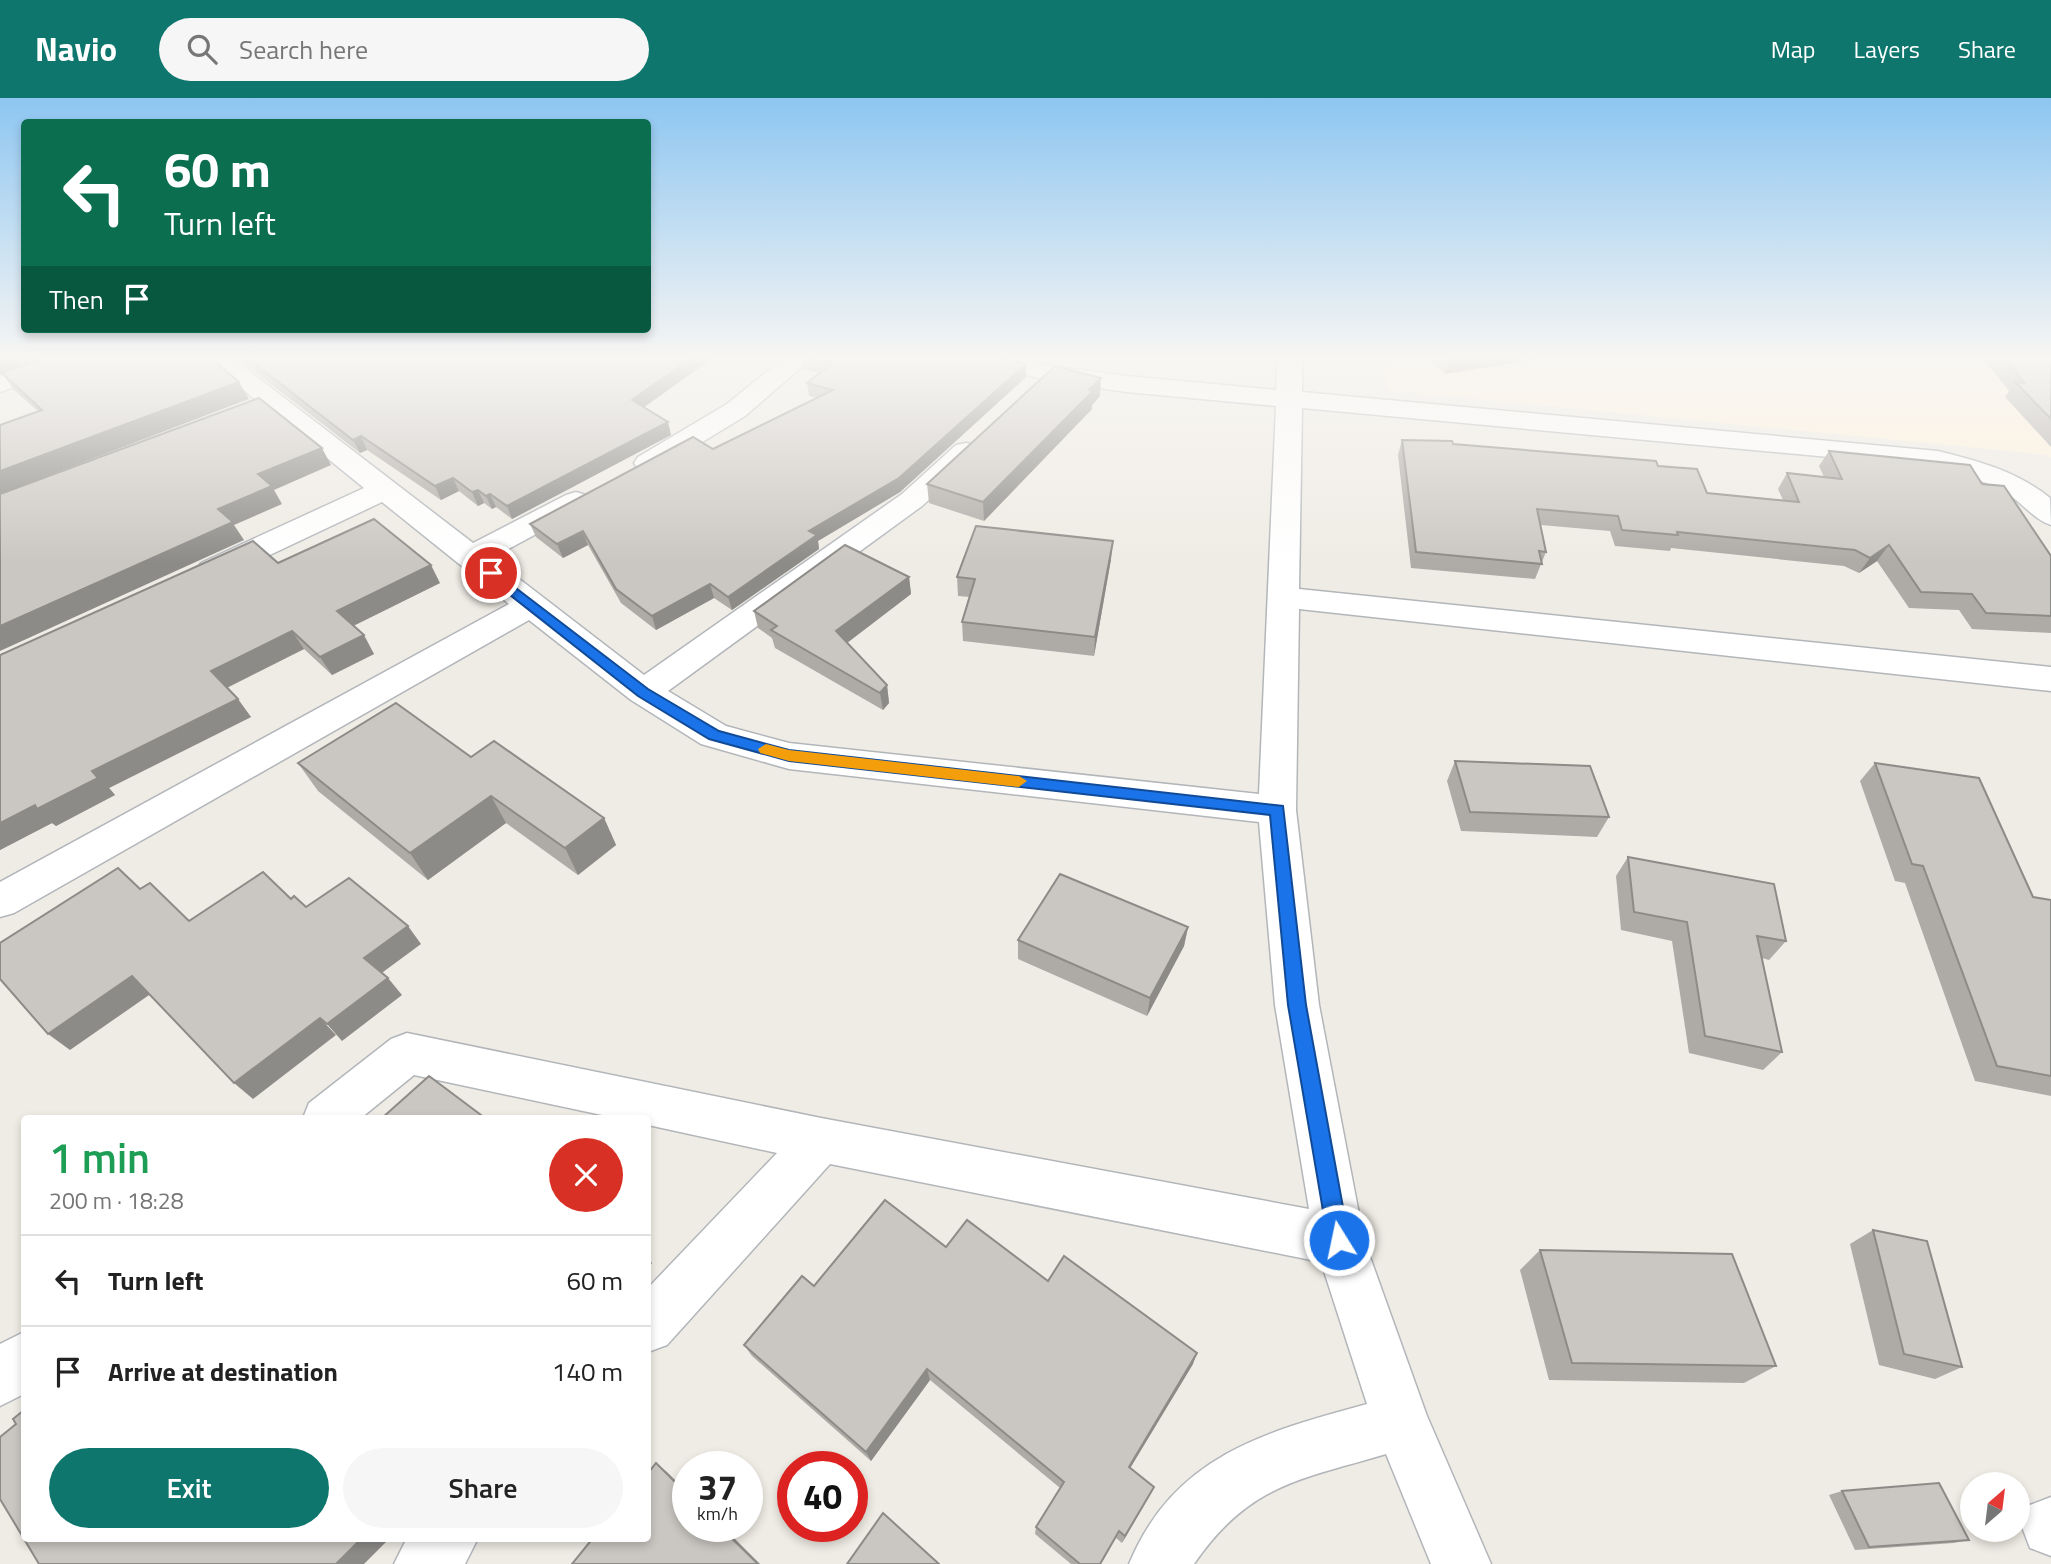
<!DOCTYPE html>
<html lang="en">
<head>
<meta charset="utf-8">
<style>
	body { margin:0; font-family:"Titillium Web",sans-serif; background:#f6f6f6; color:#222; height:100vh; display:flex; flex-direction:column; font-size:26px; white-space:nowrap }
	* { box-sizing:border-box; margin:0 }
	p { font-size:23px; color:#767676 }
	.icon { flex:none; width:38px; height:38px; fill:none; stroke:currentColor; stroke-width:2; stroke-linecap:round; stroke-linejoin:round }
	.map { position:relative; flex:1; overflow:hidden }
	.details { position:absolute; left:21px; top:1017px; width:630px; height:427px; display:flex; flex-direction:column; background:#fff; border-radius:7px; box-shadow:0 4px 10px #0003 }
	.details>* { flex:none }
	.hud { position:absolute; left:21px; top:21px; width:630px; height:214px; border-radius:7px; box-shadow:0 4px 10px #0003; background:#0b6e4f; color:#fff; overflow:hidden }
	.needle { width:46px; rotate:28deg }
	.controls { position:absolute; left:1960px; top:1374px; display:grid; gap:14px }
	.controls a { display:grid; place-items:center; width:70px; height:70px; border-radius:50%; background:#fff; box-shadow:0 4px 10px #0003; font-size:35px }
	.speed { position:absolute; left:672px; top:1353px; display:flex; gap:14px; font-size:35px; font-weight:700; text-align:center }
	.speed>* { display:grid; place-content:center; width:91px; height:91px; border-radius:50%; background:#fff; box-shadow:0 4px 10px #0003; line-height:1 }
	.speed small { font-size:18px; font-weight:400 }
	.speed .limit { border:10px solid #d22; background:#fff; color:#111 }
	.pin { position:absolute; display:grid; place-items:center; width:60px; height:60px; color:#fff; margin:-30px; border:4px solid #fff; border-radius:50%; box-shadow:0 2px 7px #0007 }
	.me { position:absolute; width:77px; margin:-38px; rotate:350deg; stroke-linejoin:round; filter:drop-shadow(0 0 5px #0008) }
	.turn { display:flex; align-items:center; gap:24px; height:147px; padding:0 28px; font-size:32px }
	.turn .icon { width:91px; height:91px; stroke-width:2.5 }
	.turn b { display:block; font-size:49px; line-height:60px }
	.then { display:flex; align-items:center; height:66px; padding:0 28px; background:#0003; gap:14px; font-size:26px }
	.round { display:grid; place-items:center; flex:none; width:74px; height:74px; border-radius:37px; background:#f6f6f6 }
	.headline { display:flex; align-items:center; justify-content:space-between; height:119px; padding:0 28px }
	h1 { font-size:42px; font-weight:600; line-height:52px; color:#1e9e55 }
	.cta { display:flex; gap:14px; margin-top:auto; padding:14px 28px }
	.cta a { flex:1; height:80px; border-radius:42px; background:#0f766e; color:#fff; font-size:28px; font-weight:600; line-height:80px; text-align:center }
	.cta a+a { background:#f6f6f6; color:#222 }
	ul { padding:0; list-style:none }
	li { display:flex; align-items:center; gap:21px; height:91px; padding:0 28px; border-top:2px solid #e0e0e0 }
	li div { flex:1 }
	li b { display:block; font-size:26px }
	li em { font-style:normal }
	header { display:flex; align-items:center; gap:42px; box-sizing:border-box; height:98px; padding:0 35px; background:#0f766e; color:#fff }
	header strong { font-size:33px }
	nav { display:flex; gap:38px; margin-inline-start:auto; font-size:24px }
	.search { width:490px; height:63px; background:#f6f6f6; display:flex; align-items:center; gap:18px; box-sizing:border-box; padding:0 24px; border-radius:38px; color:#767676; font-size:26px }
	.map>svg:first-child { display:block }
</style>
</head>
<body>
<header>
<strong>Navio</strong>
<div class="search"><svg class="icon" aria-label="search" viewBox="0 0 24 24"><circle cx="10" cy="10" r="6"/><path d="M15 15l6 6"/></svg>Search here</div>
<nav><a>Map</a><a>Layers</a><a>Share</a></nav>
</header>
<div class="map">
<svg width="2051" height="1466" viewBox="0 0 2051 1466">
	<rect width="100%" height="100%" fill="#efece5"/>
	<path fill="#fff2db" d="M 1385,259 L 2051,259 L 2051,360 L 2048,357 L 1387,292 Z"/>
	<g fill="none" stroke-linecap="round" stroke-linejoin="round">
		<defs>
			<g id="minor">
				<path d="M 53,259 L 90,259 L 87,264 L 0,294 L 0,278 Z"/>
				<path d="M 203,259 L 231,259 L 473,445 L 566,397 L 576,394 L 586,397 L 590,403 L 586,409 L 492,460 L 644,577 L 902,396 L 956,347 L 966,345 L 976,347 L 980,353 L 976,359 L 922,408 L 668,593 L 726,628 L 789,645 L 1259,696 L 1276,308 L 1127,294 L 1049,283 L 980,264 L 977,259 L 1019,259 L 1050,268 L 1127,278 L 1276,292 L 1278,259 L 1302,259 L 1302,294 L 1938,353 C 1978,363 2017,373 2050,400 L 2051,427 C 2034,422 2022,404 2006,395 C 1985,382 1960,376 1937,369 L 1302,310 L 1299,491 L 2051,569 L 2051,593 L 1299,511 L 1296,712 L 1319,907 L 1364,1142 L 1427,1318 L 1491,1466 L 1431,1466 L 1386,1356 C 1299,1382 1249,1386 1194,1466 L 1129,1466 C 1174,1358 1264,1334 1367,1306 L 1321,1164 L 830,1066 L 667,1247 L 648,1254 L 648,1190 L 777,1055 L 648,1027 L 648,1020 L 616,1020 L 414,977 L 361,1020 L 303,1020 L 309,1005 L 391,941 L 407,935 L 821,1020 L 1309,1111 L 1275,907 L 1259,724 L 789,671 L 701,646 L 631,602 L 529,522 L 14,815 L 0,819 L 0,784 L 509,506 L 382,404 L 223,479 L 212,481 L 201,479 L 197,472 L 201,465 L 364,390 Z"/>
				<path d="M 785,259 L 813,259 L 745,318 L 658,371 L 648,373 L 638,371 L 634,365 L 638,359 L 727,306 Z"/>
				<path d="M 24,1234 L 24,1296 L 0,1308 L 0,1246 Z"/>
				<path d="M 2051,1399 L 2051,1458 L 2030,1450 L 2022,1429 L 2030,1407 Z"/>
				<path d="M 407,1440 L 478,1440 L 465,1466 L 394,1466 Z"/>
			</g>
		</defs>
		<use href="#minor" stroke="#b2b6ba" stroke-width="3"/>
		<use href="#minor" fill="#fff" fill-rule="evenodd"/>
	</g>
	<g fill="#aeaba7">
		<path d="M 0,259 L 44,259 L 13,271 L 249,301 L 38,313 L 14,292 L 2,275 L 0,276 Z"/>
		<path d="M 236,259 L 714,259 L 644,309 L 671,337 L 512,421 L 496,409 L 492,411 L 484,405 L 478,408 L 459,393 L 441,402 L 367,352 L 360,355 Z"/>
		<path d="M 762,259 L 781,259 L 776,263 Z"/>
		<path d="M 802,259 L 999,259 L 1026,279 L 900,394 L 818,443 L 819,451 L 732,512 L 714,500 L 656,532 L 621,505 L 588,447 L 563,460 L 536,439 L 530,426 L 713,351 L 817,300 L 809,298 L 807,285 L 819,275 L 803,271 Z"/>
		<path d="M 1427,259 L 1549,259 L 1445,276 Z"/>
		<path d="M 1982,259 L 2051,259 L 2051,349 L 2005,299 L 2009,293 Z"/>
		<path d="M 1100,298 L 1092,307 L 1092,311 L 984,423 L 929,405 L 927,386 Z"/>
		<path d="M 1402,342 L 1453,346 L 1658,368 L 1707,395 L 1783,402 L 1778,391 L 1787,375 L 1824,379 L 1819,368 L 1829,353 L 1982,386 L 2051,458 L 2051,535 L 1972,531 L 1959,512 L 1909,510 L 1877,463 L 1859,475 L 1844,468 L 1671,450 L 1670,453 L 1615,448 L 1610,433 L 1541,427 L 1546,454 L 1535,481 L 1411,470 L 1398,357 Z"/>
		<path d="M 1111,461 L 1094,558 L 963,543 L 962,524 L 970,499 L 958,498 L 957,479 Z"/>
		<path d="M 278,465 L 440,485 L 353,528 L 374,556 L 332,577 L 304,551 L 227,590 L 251,619 L 109,690 L 115,697 L 56,728 L 52,725 L 0,752 L 0,557 Z"/>
		<path d="M 909,479 L 911,496 L 847,545 L 887,587 L 889,605 L 883,612 L 775,550 L 772,540 L 758,530 L 754,513 Z"/>
		<path d="M 471,659 L 604,720 L 616,747 L 578,777 L 506,725 L 428,782 L 318,693 L 298,665 Z"/>
		<path d="M 1455,663 L 1609,719 L 1597,739 L 1461,733 L 1447,683 Z"/>
		<path d="M 1875,665 L 2033,799 L 2051,802 L 2051,998 L 1975,983 L 1905,785 L 1895,783 L 1860,683 Z"/>
		<path d="M 1628,759 L 1786,843 L 1769,862 L 1762,860 L 1782,954 L 1763,972 L 1689,955 L 1672,843 L 1621,832 L 1616,778 Z"/>
		<path d="M 1188,829 L 1184,848 L 1147,918 L 1018,861 L 1018,842 Z"/>
		<path d="M 1873,1132 L 1962,1269 L 1935,1281 L 1879,1267 L 1850,1146 Z"/>
		<path d="M 946,1149 L 1048,1183 L 1193,1266 L 1130,1370 L 1154,1389 L 1122,1445 L 1116,1440 L 1101,1466 L 1071,1466 L 1035,1436 L 1036,1429 L 1060,1390 L 930,1282 L 871,1363 L 752,1258 L 744,1247 L 814,1188 Z"/>
		<path d="M 1540,1152 L 1776,1268 L 1744,1285 L 1549,1282 L 1520,1172 Z"/>
		<path d="M 1842,1393 L 1969,1442 L 1954,1445 L 1855,1452 L 1829,1397 Z"/>
	</g>
	<g fill="#8d8b88">
		<path d="M 0,259 L 44,259 L 0,276 Z"/>
		<path d="M 693,259 L 714,259 L 636,315 L 632,302 Z"/>
		<path d="M 1449,259 L 1549,259 L 1445,276 Z"/>
		<path d="M 1026,266 L 1026,279 L 900,394 L 818,443 L 819,451 L 732,512 L 728,499 L 809,433 Z"/>
		<path d="M 1101,280 L 1100,298 L 1092,307 L 1092,311 L 984,423 L 983,404 Z"/>
		<path d="M 239,284 L 249,301 L 0,396 L 0,373 Z"/>
		<path d="M 668,324 L 671,337 L 512,421 L 507,408 Z"/>
		<path d="M 361,338 L 367,352 L 360,355 L 353,342 Z"/>
		<path d="M 322,350 L 331,367 L 274,392 L 282,406 L 234,427 L 244,442 L 0,553 L 0,528 L 218,411 L 258,376 Z"/>
		<path d="M 453,380 L 459,393 L 441,402 L 435,388 Z"/>
		<path d="M 478,392 L 484,405 L 478,408 L 472,394 Z"/>
		<path d="M 490,396 L 496,409 L 492,411 L 486,398 Z"/>
		<path d="M 583,433 L 588,447 L 563,460 L 557,446 Z"/>
		<path d="M 1113,443 L 1111,461 L 1094,558 L 1095,539 Z"/>
		<path d="M 1889,447 L 1877,463 L 1859,475 L 1870,460 Z"/>
		<path d="M 431,467 L 440,485 L 347,531 L 337,513 Z"/>
		<path d="M 909,479 L 911,496 L 839,551 L 836,533 Z"/>
		<path d="M 710,486 L 714,500 L 656,532 L 652,518 Z"/>
		<path d="M 292,533 L 304,551 L 224,591 L 211,573 Z"/>
		<path d="M 364,537 L 374,556 L 332,577 L 320,559 Z"/>
		<path d="M 887,587 L 889,605 L 883,612 L 880,595 Z"/>
		<path d="M 238,601 L 251,619 L 109,690 L 115,697 L 56,728 L 52,725 L 0,752 L 0,725 L 35,707 L 92,673 Z"/>
		<path d="M 491,698 L 506,725 L 428,782 L 410,755 Z"/>
		<path d="M 604,720 L 616,747 L 578,777 L 565,750 Z"/>
		<path d="M 408,828 L 421,846 L 379,877 L 364,860 Z"/>
		<path d="M 1188,829 L 1184,848 L 1147,918 L 1150,900 Z"/>
		<path d="M 132,878 L 152,895 L 70,952 L 48,936 Z"/>
		<path d="M 388,880 L 402,897 L 342,943 L 327,926 Z"/>
		<path d="M 320,920 L 336,937 L 253,1001 L 234,985 Z"/>
		<path d="M 648,1160 L 652,1165 L 648,1170 Z"/>
		<path d="M 1197,1255 L 1193,1266 L 1126,1377 L 1129,1369 Z"/>
		<path d="M 927,1271 L 930,1282 L 871,1363 L 866,1354 Z"/>
		<path d="M 656,1365 L 667,1374 L 688,1395 L 688,1397 Z"/>
		<path d="M 1154,1389 L 1150,1397 L 1122,1445 L 1125,1438 Z"/>
		<path d="M 719,1428 L 722,1428 L 760,1466 L 758,1466 Z"/>
		<path d="M 362,1440 L 384,1440 L 386,1444 L 364,1466 L 336,1466 Z"/>
	</g>
	<g fill="#cac7c2" stroke="#8d8b88" stroke-width="2">
		<path d="M 47,259 L 210,259 L 239,284 L 0,373 L 0,327 L 42,312 L 2,275 Z"/>
		<path d="M 246,259 L 693,259 L 632,302 L 668,324 L 507,408 L 490,396 L 486,398 L 478,392 L 472,394 L 453,380 L 435,388 L 361,338 L 353,342 Z"/>
		<path d="M 807,259 L 999,259 L 1026,266 L 899,380 L 809,433 L 817,437 L 728,499 L 710,486 L 652,518 L 616,491 L 583,433 L 557,446 L 530,426 L 693,339 L 713,351 L 833,292 L 807,285 L 831,266 Z"/>
		<path d="M 2004,259 L 2051,259 L 2051,321 L 2015,284 L 2024,285 Z"/>
		<path d="M 1055,268 L 1101,280 L 1089,292 L 1093,293 L 983,404 L 927,386 Z"/>
		<path d="M 259,300 L 322,350 L 258,376 L 272,388 L 218,411 L 233,424 L 0,528 L 0,396 Z"/>
		<path d="M 1402,342 L 1452,343 L 1453,346 L 1656,363 L 1658,368 L 1697,371 L 1707,395 L 1799,404 L 1787,375 L 1842,381 L 1829,353 L 1970,367 L 1982,386 L 2004,388 L 2051,458 L 2051,518 L 1986,515 L 1972,496 L 1921,494 L 1889,447 L 1870,460 L 1855,452 L 1677,434 L 1678,437 L 1622,432 L 1618,418 L 1537,411 L 1546,454 L 1539,453 L 1542,466 L 1416,454 Z"/>
		<path d="M 374,421 L 431,467 L 337,513 L 364,537 L 320,559 L 292,533 L 211,573 L 238,601 L 92,673 L 98,680 L 37,711 L 35,707 L 0,725 L 0,557 L 253,443 L 278,465 Z"/>
		<path d="M 976,428 L 1113,443 L 1095,539 L 962,524 L 975,481 L 957,479 Z"/>
		<path d="M 845,447 L 909,479 L 836,533 L 887,587 L 880,595 L 771,532 L 777,528 L 754,513 Z"/>
		<path d="M 396,605 L 471,659 L 494,643 L 604,720 L 565,750 L 491,698 L 410,755 L 298,665 Z"/>
		<path d="M 1455,663 L 1590,668 L 1609,719 L 1470,714 Z"/>
		<path d="M 1875,665 L 1979,680 L 2033,799 L 2051,802 L 2051,978 L 1997,968 L 1923,768 L 1912,766 Z"/>
		<path d="M 1628,759 L 1774,786 L 1786,843 L 1757,838 L 1782,954 L 1705,938 L 1687,824 L 1634,814 Z"/>
		<path d="M 118,770 L 140,791 L 150,785 L 189,823 L 263,774 L 291,801 L 294,798 L 306,809 L 349,780 L 408,828 L 364,860 L 388,880 L 327,926 L 320,920 L 234,985 L 132,878 L 48,936 L 0,881 L 0,845 Z"/>
		<path d="M 1060,776 L 1188,829 L 1150,900 L 1018,842 Z"/>
		<path d="M 429,978 L 485,1020 L 382,1020 Z"/>
		<path d="M 885,1102 L 946,1149 L 967,1122 L 1048,1183 L 1064,1158 L 1197,1255 L 1129,1369 L 1154,1389 L 1125,1438 L 1119,1433 L 1100,1466 L 1080,1466 L 1036,1429 L 1064,1384 L 927,1271 L 866,1354 L 744,1247 L 802,1178 L 814,1188 Z"/>
		<path d="M 1873,1132 L 1927,1143 L 1962,1269 L 1904,1256 Z"/>
		<path d="M 1540,1152 L 1732,1156 L 1776,1268 L 1572,1265 Z"/>
		<path d="M 24,1312 L 24,1440 L 362,1440 L 336,1466 L 39,1466 L 0,1401 L 0,1339 L 16,1326 L 13,1321 Z"/>
		<path d="M 656,1365 L 688,1397 L 688,1428 L 719,1428 L 758,1466 L 572,1466 L 593,1440 L 648,1440 L 648,1375 Z"/>
		<path d="M 1939,1385 L 1969,1442 L 1869,1449 L 1842,1393 Z"/>
		<path d="M 883,1415 L 939,1466 L 847,1466 Z"/>
	</g>
	<linearGradient id="sky" x2="0" y2="1"><stop stop-color="#8dc6f1"/><stop offset="0.56" stop-color="#f8f6f3"/><stop offset="1" stop-color="#f8f6f3" stop-opacity="0"/></linearGradient>
	<rect width="2051" height="465" fill="url(#sky)"/>
	<path fill="#1a73e8" stroke="#114b97" stroke-width="2" d="M 491,471 L 648,591 L 719,633 L 789,652 L 1283,708 L 1306,907 L 1349,1142 L 1346,1150 L 1339,1153 L 1331,1150 L 1328,1142 L 1288,907 L 1270,717 L 789,663 L 709,641 L 638,598 L 486,478 L 484,475 Z"/>
	<path fill="#f59e0b" d="M 766,646 L 789,652 L 1019,678 L 1027,683 L 1019,689 L 789,663 L 760,655 L 758,651 Z"/>
</svg>
<div class="controls">
<a><svg class="needle" viewBox="-14 -14 28 28"><path d="M0-13l5 13h-10z" fill="#e53935"/><path d="M0 13l5-13h-10z" fill="#767676"/></svg></a>
</div>
<div class="speed"><div>37<small>km/h</small></div><div class="limit">40</div></div>
<div class="pin" style="left:491px;top:475px;background:#d93025"><svg class="icon" aria-label="arrive" viewBox="0 0 24 24"><path d="M6 21V4h12l-3 4 3 4H6"/></svg></div>
<svg class="me" style="left:1339px;top:1142px" viewBox="-20 -20 40 40"><circle r="17" fill="#1a73e8" stroke="#fff" stroke-width="3"/><path d="M0-11L8 9 0 5-8 9z" fill="#fff"/></svg>
<div class="hud">
<div class="turn"><svg class="icon" aria-label="left" viewBox="0 0 24 24"><path d="M17 20v-9H6M10 6l-5 5 5 5"/></svg><div><b>60 m</b>Turn left</div></div>
<div class="then">Then<svg class="icon" aria-label="arrive" viewBox="0 0 24 24"><path d="M6 21V4h12l-3 4 3 4H6"/></svg></div>
</div>
<section class="details">
<div class="headline"><div><h1>1 min</h1><p>200 m · 18:28</p></div><a class="round" style="background:#d93025;color:#fff"><svg class="icon" aria-label="close" viewBox="0 0 24 24"><path d="M6 6l12 12M18 6L6 18"/></svg></a></div>
<ul>
<li><svg class="icon" aria-label="left" viewBox="0 0 24 24"><path d="M17 20v-9H6M10 6l-5 5 5 5"/></svg><div><b>Turn left</b></div><em>60 m</em></li>
<li><svg class="icon" aria-label="arrive" viewBox="0 0 24 24"><path d="M6 21V4h12l-3 4 3 4H6"/></svg><div><b>Arrive at destination</b></div><em>140 m</em></li>
</ul>
<div class="cta"><a>Exit</a><a>Share</a></div>
</section>
</div>
</body>
</html>
